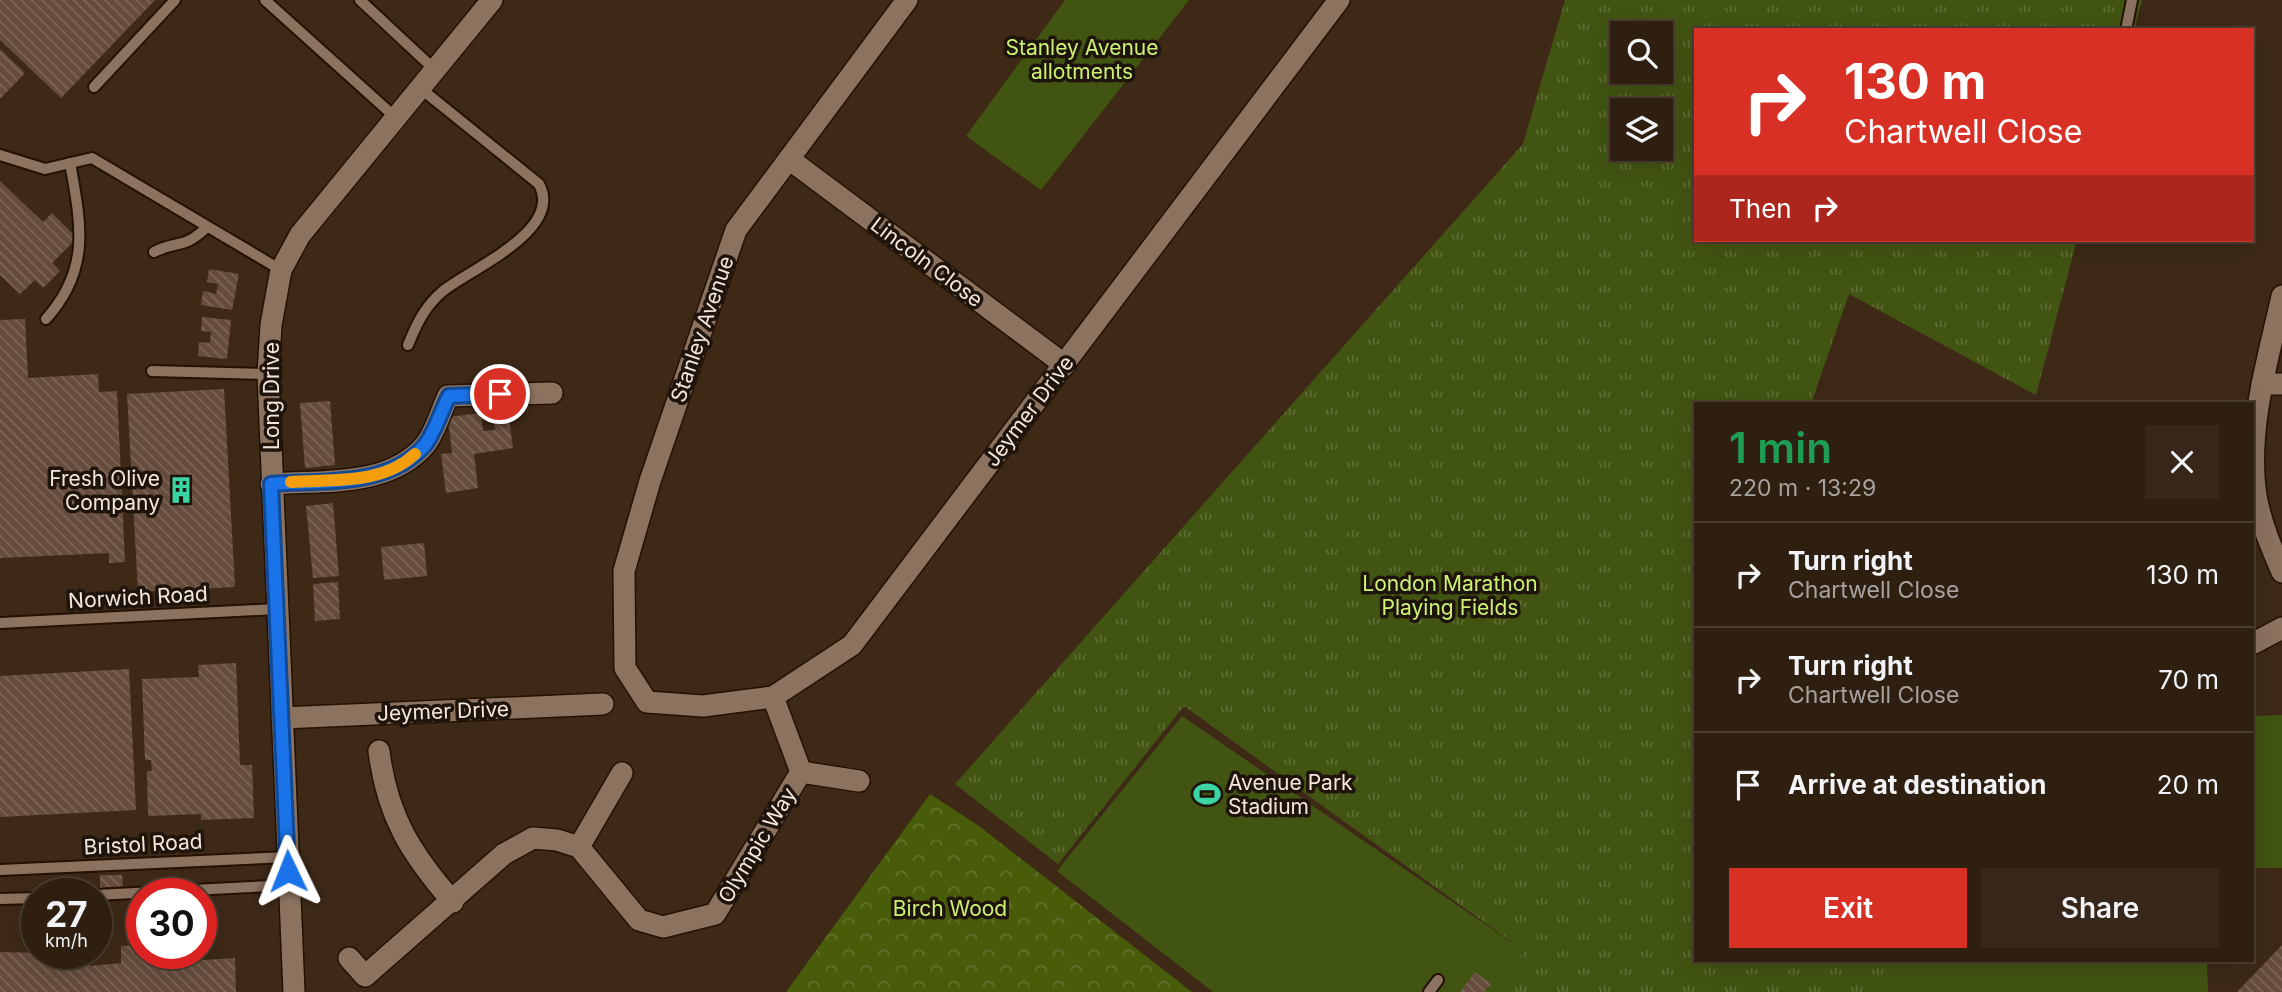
<!DOCTYPE html>
<html lang="en">
<head>
<meta charset="utf-8">
<style>
	body { margin:0; font-family:Inter,sans-serif; background:#36271a; color:#f1f3f6; height:100vh; display:flex; flex-direction:column; font-size:26px; white-space:nowrap }
	* { box-sizing:border-box; margin:0 }
	p { font-size:23px; color:#a7a29f }
	.icon { flex:none; width:38px; height:38px; fill:none; stroke:currentColor; stroke-width:2; stroke-linecap:round; stroke-linejoin:round }
	.map { position:relative; flex:1; overflow:hidden }
	.panel { position:absolute; left:1694px; top:402px; width:560px; height:560px; display:flex; flex-direction:column; background:#2e1f11; border-radius:0px; box-shadow:0 7px 28px #0002,0 0 0 2px #493d31 }
	.panel>* { flex:none }
	.hud { position:absolute; left:1694px; top:28px; width:560px; height:214px; border-radius:0px; box-shadow:0 7px 28px #0002,0 0 0 2px #493d31; background:#d93025; color:#fff; overflow:hidden }
	.buttons { position:absolute; left:1610px; top:21px; display:grid; gap:14px }
	.buttons a { display:grid; place-items:center; width:63px; height:63px; border-radius:0px; background:#2e1f11; box-shadow:0 7px 28px #0002,0 0 0 2px #493d31; font-size:35px }
	.speed { position:absolute; left:21px; top:878px; display:flex; gap:14px; font-size:35px; font-weight:700; text-align:center }
	.speed>* { display:grid; place-content:center; width:91px; height:91px; border-radius:50%; background:#2e1f11; box-shadow:0 7px 28px #0002,0 0 0 2px #493d31; line-height:1 }
	.speed small { font-size:18px; font-weight:400 }
	.speed .limit { border:10px solid #d22; background:#fff; color:#111 }
	.pin { position:absolute; display:grid; place-items:center; width:60px; height:60px; color:#fff; margin:-30px; border:4px solid #fff; border-radius:50%; box-shadow:0 2px 7px #0007 }
	.me { position:absolute; width:77px; margin:-38px; rotate:358deg; stroke-linejoin:round; filter:drop-shadow(0 0 5px #0008) }
	.turn { display:flex; align-items:center; gap:24px; height:147px; padding:0 35px; font-size:32px }
	.turn .icon { width:91px; height:91px; stroke-width:2.5 }
	.turn b { display:block; font-size:49px; line-height:60px }
	.then { display:flex; align-items:center; height:66px; padding:0 35px; background:#0003; gap:14px; font-size:26px }
	.round { display:grid; place-items:center; flex:none; width:74px; height:74px; border-radius:0px; background:#36271a }
	.summary { display:flex; align-items:center; justify-content:space-between; height:119px; padding:0 35px }
	h1 { font-size:42px; font-weight:600; line-height:52px; color:#1e9e55 }
	.button { display:flex; gap:14px; margin-top:auto; padding:14px 35px }
	.button a { flex:1; height:80px; border-radius:0px; background:#d93025; color:#fff; font-size:28px; font-weight:600; line-height:80px; text-align:center }
	.button a+a { background:#36271a; color:#f1f3f6 }
	ul { padding:0; list-style:none }
	li { display:flex; align-items:center; gap:21px; height:105px; padding:0 35px; border-top:2px solid #493d31 }
	li div { flex:1 }
	li b { display:block; font-size:26px }
	li em { font-style:normal }
	.map>svg:first-child { display:block }
</style>
</head>
<body>
<div class="map">
<svg width="2282" height="992" viewBox="0 0 2282 992">
	<defs>
		<pattern id="forest-crowns" width="20" height="18" patternUnits="userSpaceOnUse" patternTransform="scale(1.75)"><rect width="20" height="18" fill="#485c0a"/><path d="M2 6a3 3 0 1 1 6 0M12 15a3 3 0 1 1 6 0" fill="none" stroke="#63732d"/></pattern>
		<pattern id="park-tufts" width="24" height="20" patternUnits="userSpaceOnUse" patternTransform="scale(1.75)"><rect width="24" height="20" fill="#425412"/><path d="M3 7l-1-3M5 7V3M7 7l1-3M15 17l-1-3M17 17v-4M19 17l1-3" fill="none" stroke="#5e6d34"/></pattern>
		<pattern id="building-back-hatch" width="6" height="6" patternUnits="userSpaceOnUse" patternTransform="scale(1.75)"><rect width="6" height="6" fill="#664c3c"/><path d="M-1 5l2 2M0 0l6 6M5-1l2 2" fill="none" stroke="#7c6658"/></pattern>
	</defs>
	<rect width="100%" height="100%" fill="#3e2917"/>
	<path fill="url(#forest-crowns)" d="M 930,794 L 979,826 L 1192,992 L 786,992 Z"/>
	<path fill="url(#park-tufts)" fill-rule="evenodd" d="M 1565,0 L 2142,0 L 2134,30 L 1696,30 L 1696,240 L 2077,240 L 2036,395 L 1849,294 L 1811,404 L 1696,404 L 1696,961 L 1893,961 L 1893,992 L 1492,992 L 1524,951 L 1184,706 L 1058,864 L 955,784 L 1523,144 ZM 1622,33 L 1661,33 L 1661,72 L 1622,72 ZM 1622,110 L 1661,110 L 1661,149 L 1622,149 Z"/>
	<g fill="#425412">
		<path d="M 1065,0 L 1189,0 L 1041,190 L 966,136 Z"/>
		<path d="M 2282,715 L 2282,868 L 2252,868 L 2252,716 Z"/>
		<path d="M 1182,716 L 1524,951 L 1492,992 L 1213,992 L 1057,871 Z"/>
		<path d="M 1893,961 L 2207,961 L 2208,992 L 1893,992 Z"/>
	</g>
	<g fill="url(#building-back-hatch)">
		<path d="M 0,0 L 155,0 L 61,98 L 0,40 Z"/>
		<path d="M 0,49 L 25,73 L 0,99 Z"/>
		<path d="M 0,181 L 43,222 L 52,213 L 77,238 L 52,263 L 60,271 L 43,288 L 35,280 L 20,294 L 0,275 Z"/>
		<path d="M 209,269 L 239,274 L 232,310 L 201,305 L 203,291 L 216,294 L 218,284 L 207,282 Z"/>
		<path d="M 202,317 L 231,320 L 227,359 L 198,356 L 199,342 L 210,343 L 211,332 L 201,331 Z"/>
		<path d="M 25,319 L 28,378 L 98,374 L 99,392 L 117,391 L 125,562 L 109,563 L 109,553 L 0,558 L 0,320 Z"/>
		<path d="M 224,389 L 235,587 L 138,592 L 127,394 Z"/>
		<path d="M 330,401 L 335,465 L 305,468 L 300,403 Z"/>
		<path d="M 481,413 L 483,431 L 495,430 L 494,421 L 509,419 L 513,448 L 474,454 L 478,488 L 446,493 L 441,454 L 452,453 L 448,417 Z"/>
		<path d="M 333,503 L 339,576 L 313,578 L 306,506 Z"/>
		<path d="M 424,543 L 427,576 L 384,580 L 381,547 Z"/>
		<path d="M 338,582 L 340,619 L 315,621 L 313,584 Z"/>
		<path d="M 236,663 L 240,765 L 252,765 L 254,818 L 201,820 L 201,814 L 148,816 L 147,771 L 152,771 L 151,760 L 145,760 L 142,679 L 199,677 L 198,665 Z"/>
		<path d="M 129,669 L 136,810 L 0,817 L 0,676 Z"/>
		<path d="M 100,875 L 122,875 L 123,886 L 100,888 Z"/>
		<path d="M 142,945 L 142,954 L 186,954 L 187,961 L 235,958 L 236,992 L 0,992 L 0,952 L 90,954 L 90,966 L 121,963 L 121,946 Z"/>
		<path d="M 2282,945 L 2282,992 L 2237,992 Z"/>
		<path d="M 1475,972 L 1491,984 L 1484,992 L 1460,992 Z"/>
	</g>
	<g fill="none" stroke-linecap="round" stroke-linejoin="round">
		<defs>
			<g id="lane">
				<path d="M 265,0 L 395,117"/>
				<path d="M 360,0 L 435,70"/>
				<path d="M 2126,30 L 2132,0"/>
				<path d="M 94,87 L 175,0"/>
				<path d="M 0,155 L 45,169 L 92,158 L 281,270"/>
				<path d="M 154,252 C 179,239 182,251 207,227"/>
				<path d="M 46,319 C 91,269 81,224 70,163"/>
				<path d="M 408,345 C 417,323 425,306 443,291 C 472,268 564,230 539,184 L 420,88"/>
				<path d="M 152,371 L 268,374"/>
				<path d="M 0,623 L 277,609"/>
				<path d="M 0,870 L 288,857"/>
				<path d="M 96,895 L 289,885"/>
				<path d="M 0,899 L 37,898"/>
				<path d="M 1429,992 L 1438,980"/>
			</g>
			<g id="street">
				<path d="M 907,0 L 736,230 L 650,481 L 624,571 L 625,668 L 647,702 L 703,706 L 773,697 L 852,645 L 1339,0"/>
				<path d="M 789,159 L 1065,365"/>
				<path d="M 2262,384 L 2282,384"/>
				<path d="M 271,484 C 323,480 388,488 425,445 C 435,433 441,411 448,396 L 552,393"/>
				<path d="M 2252,644 L 2282,628"/>
				<path d="M 282,718 L 603,704"/>
				<path d="M 379,751 C 387,816 411,854 453,902"/>
				<path d="M 801,772 L 859,781"/>
				<path d="M 579,847 L 622,773"/>
				<path d="M 349,958 L 365,976 L 504,854 L 533,838 L 557,840 L 579,847 L 639,920 L 663,927 L 715,914 L 801,772 L 773,697"/>
				<path d="M 294,992 L 268,374 L 271,325 L 281,270 L 300,235 L 492,0"/>
			</g>
			<path id="secondary" d="M 2282,296 C 2268,360 2246,430 2256,496 C 2261,523 2271,547 2282,572"/>
		</defs>
		<use href="#lane" stroke="#241102" stroke-width="14"/>
		<use href="#street" stroke="#241102" stroke-width="24"/>
		<use href="#secondary" stroke="#241102" stroke-width="24"/>
		<use href="#lane" stroke="#8c7360" stroke-width="10"/>
		<use href="#street" stroke="#8c7360" stroke-width="21"/>
		<use href="#secondary" stroke="#8c7360" stroke-width="21"/>
	</g>
	<g fill="none" stroke-linecap="round" stroke-linejoin="round">
		<defs>
			<path id="route" d="M 288,871 L 271,484 C 323,480 388,488 425,445 C 435,432 441,411 449,396 L 500,394"/>
		</defs>
		<use href="#route" stroke="#114b97" stroke-width="18"/>
		<use href="#route" stroke="#1a73e8" stroke-width="12"/>
		<path stroke="#f59e0b" stroke-width="12" d="M 291,482 C 334,479 382,485 415,454"/>
	</g>
	<defs>
		<symbol id="building-bare" viewBox="-9 -9 18 18"><path d="M-4-6H4V6H1V3H-1V6H-4ZM-2.5-4.3h1.7v1.8h-1.7ZM.8-4.3h1.7v1.8H.8ZM-2.5-1h1.7V.8h-1.7ZM.8-1h1.7V.8H.8Z" fill="#3bd4a4" stroke="#1e140c" stroke-width="2.5" paint-order="stroke"/></symbol>
		<symbol id="stadium-bare" viewBox="-9 -9 18 18"><path d="M0-5a6.5 5 0 1 0 0 10a6.5 5 0 1 0 0-10ZM-3.5-1.8h7v3.6h-7Z" fill="#3bd4a4" stroke="#1e140c" stroke-width="2.5" paint-order="stroke"/></symbol>
	</defs>
	<g fill-rule="evenodd">
		<use href="#building-bare" x="162" y="471" width="38" height="38"/>
		<use href="#stadium-bare" x="1188" y="775" width="38" height="38"/>
	</g>
	<g text-anchor="middle" dominant-baseline="central" stroke-width="7" stroke-linejoin="round" paint-order="stroke">
		<g font-size="21" fill="#ccf274" stroke="#1e140c">
			<text x="1082" y="47">Stanley Avenue<tspan x="1082" dy="24">allotments</tspan></text>
			<text x="1450" y="583">London Marathon<tspan x="1450" dy="24">Playing Fields</tspan></text>
			<text x="950" y="908">Birch Wood</text>
		</g>
		<g font-size="21" fill="#f4e6db" stroke="#1e140c">
			<text transform="translate(927 262) rotate(37)">Lincoln Close</text>
			<text transform="translate(702 329) rotate(-71)">Stanley Avenue</text>
			<text transform="translate(271 396) rotate(-90)">Long Drive</text>
			<text transform="translate(1029 411) rotate(-53)">Jeymer Drive</text>
			<text transform="translate(138 597) rotate(-3)">Norwich Road</text>
			<text transform="translate(443 711) rotate(-2)">Jeymer Drive</text>
			<text transform="translate(143 844) rotate(-3)">Bristol Road</text>
			<text transform="translate(757 845) rotate(-59)">Olympic Way</text>
		</g>
		<g font-size="21" fill="#f4e6db" stroke="#1e140c" text-anchor="end">
			<text x="160" y="478">Fresh Olive<tspan x="160" dy="24">Company</tspan></text>
			<text x="1228" y="782" text-anchor="start">Avenue Park<tspan x="1228" dy="24">Stadium</tspan></text>
		</g>
	</g>
</svg>
<div class="buttons">
<a><svg class="icon" aria-label="search" viewBox="0 0 24 24"><circle cx="10" cy="10" r="6"/><path d="M15 15l6 6"/></svg></a>
<a><svg class="icon" aria-label="layers" viewBox="0 0 24 24"><path d="M12 4l9 5-9 5-9-5zM3 14l9 5 9-5"/></svg></a>
</div>
<div class="speed"><div>27<small>km/h</small></div><div class="limit">30</div></div>
<div class="pin" style="left:500px;top:394px;background:#d93025"><svg class="icon" aria-label="arrive" viewBox="0 0 24 24"><path d="M6 21V4h12l-3 4 3 4H6"/></svg></div>
<svg class="me" style="left:288px;top:871px" viewBox="-20 -20 40 40"><path d="M0-17L14 15 0 8-14 15z" fill="#1a73e8" stroke="#fff" stroke-width="4"/></svg>
<div class="hud">
<div class="turn"><svg class="icon" aria-label="right" viewBox="0 0 24 24"><path d="M7 20v-9h11M14 6l5 5-5 5"/></svg><div><b>130 m</b>Chartwell Close</div></div>
<div class="then">Then<svg class="icon" aria-label="right" viewBox="0 0 24 24"><path d="M7 20v-9h11M14 6l5 5-5 5"/></svg></div>
</div>
<section class="panel">
<div class="summary"><div><h1>1 min</h1><p>220 m · 13:29</p></div><a class="round"><svg class="icon" aria-label="close" viewBox="0 0 24 24"><path d="M6 6l12 12M18 6L6 18"/></svg></a></div>
<ul>
<li><svg class="icon" aria-label="right" viewBox="0 0 24 24"><path d="M7 20v-9h11M14 6l5 5-5 5"/></svg><div><b>Turn right</b><p>Chartwell Close</p></div><em>130 m</em></li>
<li><svg class="icon" aria-label="right" viewBox="0 0 24 24"><path d="M7 20v-9h11M14 6l5 5-5 5"/></svg><div><b>Turn right</b><p>Chartwell Close</p></div><em>70 m</em></li>
<li><svg class="icon" aria-label="arrive" viewBox="0 0 24 24"><path d="M6 21V4h12l-3 4 3 4H6"/></svg><div><b>Arrive at destination</b></div><em>20 m</em></li>
</ul>
<div class="button"><a>Exit</a><a>Share</a></div>
</section>
</div>
</body>
</html>
